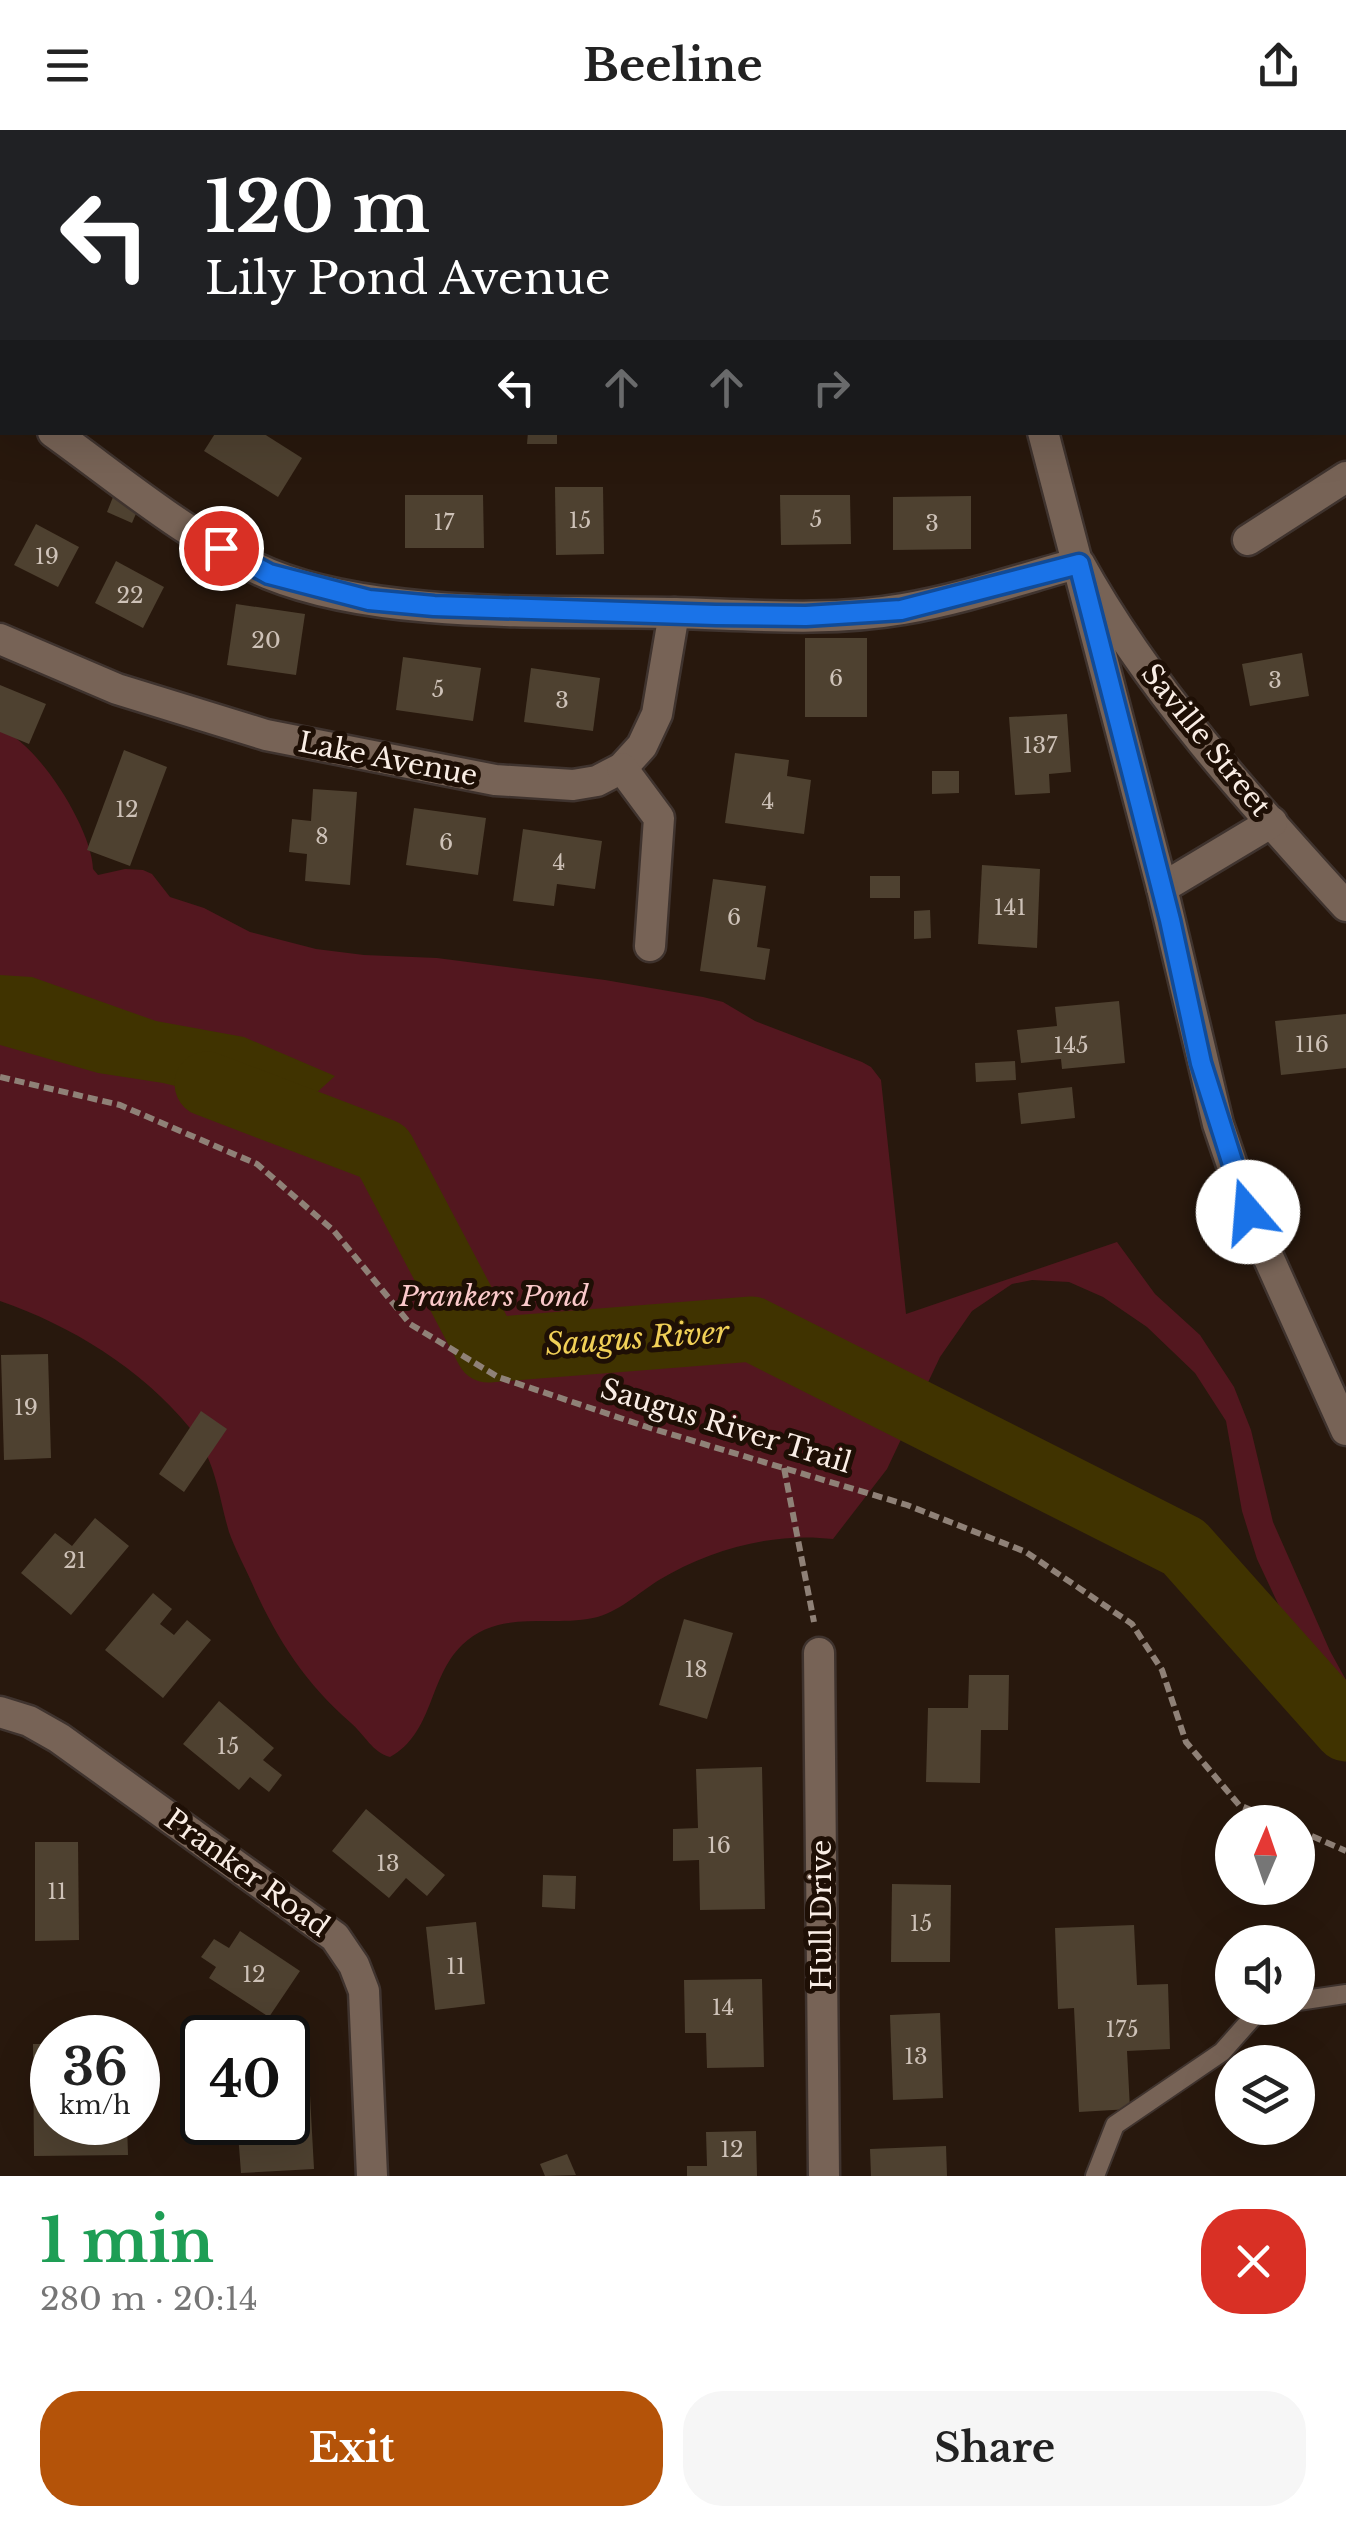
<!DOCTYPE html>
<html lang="en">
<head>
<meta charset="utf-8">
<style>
	body { margin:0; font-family:"Libre Baskerville",serif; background:#f6f6f6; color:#222; height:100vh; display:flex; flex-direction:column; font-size:38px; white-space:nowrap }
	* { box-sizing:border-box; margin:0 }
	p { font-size:32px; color:#767676 }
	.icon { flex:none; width:55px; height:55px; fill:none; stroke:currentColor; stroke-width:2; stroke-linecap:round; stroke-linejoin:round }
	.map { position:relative; height:2046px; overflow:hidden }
	.side { display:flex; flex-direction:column; background:#fff; flex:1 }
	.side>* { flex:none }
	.guide { position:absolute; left:0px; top:0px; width:1348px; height:305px; box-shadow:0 10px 40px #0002; background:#202124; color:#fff; overflow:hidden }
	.needle { width:65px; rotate:2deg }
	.buttons { position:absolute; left:1215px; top:1675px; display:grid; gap:20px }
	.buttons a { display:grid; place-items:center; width:100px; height:100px; border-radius:50%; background:#fff; box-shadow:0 10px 40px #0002; font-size:50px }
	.speed { position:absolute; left:30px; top:1885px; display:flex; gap:20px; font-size:50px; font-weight:700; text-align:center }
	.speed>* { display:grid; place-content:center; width:130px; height:130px; border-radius:50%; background:#fff; box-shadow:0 10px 40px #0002; line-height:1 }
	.speed small { font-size:25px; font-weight:400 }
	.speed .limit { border:5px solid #111; border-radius:15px; background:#fff; color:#111 }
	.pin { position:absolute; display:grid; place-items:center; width:85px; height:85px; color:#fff; margin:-42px; border:5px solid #fff; border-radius:50%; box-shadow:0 2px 10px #0007 }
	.me { position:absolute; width:110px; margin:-55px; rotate:342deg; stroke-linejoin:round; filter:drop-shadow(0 0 8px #0008) }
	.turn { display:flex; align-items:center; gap:35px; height:210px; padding:0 40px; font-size:45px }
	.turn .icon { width:130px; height:130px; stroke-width:2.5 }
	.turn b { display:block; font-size:70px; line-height:85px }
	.lanes { display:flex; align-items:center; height:95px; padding:0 40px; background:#0003; justify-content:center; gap:50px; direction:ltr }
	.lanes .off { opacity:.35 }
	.round { display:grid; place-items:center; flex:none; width:105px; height:105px; border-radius:40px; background:#f6f6f6 }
	.headline { display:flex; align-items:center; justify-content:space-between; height:170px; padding:0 40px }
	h1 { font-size:60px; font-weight:700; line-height:75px; color:#1e9e55 }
	.action { display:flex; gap:20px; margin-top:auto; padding:20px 40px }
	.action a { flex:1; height:115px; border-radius:40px; background:#b45309; color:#fff; font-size:40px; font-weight:700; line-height:115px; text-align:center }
	.action a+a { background:#f6f6f6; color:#222 }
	header { display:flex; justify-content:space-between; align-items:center; height:130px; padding:0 40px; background:#fff; font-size:45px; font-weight:700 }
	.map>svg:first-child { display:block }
</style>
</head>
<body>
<header><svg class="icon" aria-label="menu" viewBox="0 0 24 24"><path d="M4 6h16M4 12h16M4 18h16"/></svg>Beeline<svg class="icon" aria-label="share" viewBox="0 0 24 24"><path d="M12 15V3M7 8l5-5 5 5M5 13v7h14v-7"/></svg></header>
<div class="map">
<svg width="1346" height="2046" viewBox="0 0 1346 2046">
	<rect width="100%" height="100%" fill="#28180d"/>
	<g fill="#53171f">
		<path d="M 73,0 L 232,0 L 235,2 L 70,2 Z"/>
		<path d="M 386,0 L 645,0 L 645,2 L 384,2 Z"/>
		<path d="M 0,599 C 38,613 92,699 93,739 L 98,745 L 125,739 L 143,740 L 152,744 L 170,767 L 204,778 L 250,802 L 316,819 L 364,825 L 437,828 L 605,850 L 703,867 L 723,872 L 755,891 L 862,932 L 871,937 L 881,950 L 906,1184 L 1117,1112 L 1155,1164 L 1200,1205 L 1234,1257 L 1251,1300 L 1273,1392 L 1330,1521 L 1346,1550 L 1346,1589 L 1280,1478 L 1257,1429 L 1242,1381 L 1226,1291 L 1195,1243 L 1147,1197 L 1103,1167 L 1069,1152 L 1032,1150 L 1012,1154 L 972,1181 L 940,1227 L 887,1339 L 833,1409 C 774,1402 710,1419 659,1450 C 638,1463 618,1483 593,1488 C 549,1497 499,1479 462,1515 C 428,1548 434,1603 390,1627 C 373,1623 364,1604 351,1593 C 304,1552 276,1508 251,1451 C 244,1435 235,1419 229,1402 C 218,1364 216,1329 189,1297 C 142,1239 70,1195 0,1171 Z"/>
	</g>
	<path fill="#403300" d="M 0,845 L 32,847 L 156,891 L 244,907 L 335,946 L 271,1004 L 237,971 L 163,953 L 98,943 L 0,915 Z"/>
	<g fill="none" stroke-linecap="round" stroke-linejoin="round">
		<path stroke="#403300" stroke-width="65" d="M 207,954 L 383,1021 L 488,1220 L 752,1199 L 1184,1417 L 1346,1599"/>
	</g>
	<g fill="#4e4130">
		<path d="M 216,302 L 261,302 L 302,328 L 278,367 L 204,321 Z"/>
		<path d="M 528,302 L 557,302 L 557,314 L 527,314 Z"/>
		<path d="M 555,357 L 603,357 L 604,424 L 556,425 Z"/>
		<path d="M 405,365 L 483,365 L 484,418 L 405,418 Z"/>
		<path d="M 780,365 L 850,365 L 851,414 L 781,415 Z"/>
		<path d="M 971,366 L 971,419 L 893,420 L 893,367 Z"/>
		<path d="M 113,367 L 138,379 L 132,393 L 107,382 Z"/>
		<path d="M 36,394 L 79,417 L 58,457 L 14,435 Z"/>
		<path d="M 116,431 L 164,457 L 143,498 L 95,473 Z"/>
		<path d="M 236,474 L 305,484 L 296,545 L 227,535 Z"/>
		<rect x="805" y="508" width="62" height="79"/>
		<path d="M 1302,523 L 1309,566 L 1250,576 L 1242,534 Z"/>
		<path d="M 403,527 L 481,538 L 473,591 L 396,580 Z"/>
		<path d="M 531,538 L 600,548 L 593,601 L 524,592 Z"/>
		<path d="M 0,555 L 46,574 L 29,614 L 0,602 Z"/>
		<path d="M 1067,584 L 1071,642 L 1049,644 L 1050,663 L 1015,665 L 1009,587 Z"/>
		<path d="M 124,620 L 167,637 L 130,736 L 87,720 Z"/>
		<path d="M 735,623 L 789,630 L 787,646 L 811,650 L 804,704 L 725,693 Z"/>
		<path d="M 932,641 L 959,641 L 959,663 L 932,664 Z"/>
		<path d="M 313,659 L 357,662 L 350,755 L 305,751 L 307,724 L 289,722 L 292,689 L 311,691 Z"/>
		<path d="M 414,678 L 486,688 L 478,745 L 406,735 Z"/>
		<path d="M 523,699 L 602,711 L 595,759 L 557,754 L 554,776 L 513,771 Z"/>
		<path d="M 982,735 L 1040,739 L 1037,818 L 978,814 Z"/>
		<rect x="870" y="746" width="30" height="22"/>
		<path d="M 713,749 L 766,756 L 757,817 L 770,819 L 765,850 L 700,841 Z"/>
		<path d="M 930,780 L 931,808 L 914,809 L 914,781 Z"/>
		<path d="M 1119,871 L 1125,933 L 1062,939 L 1061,929 L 1021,933 L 1017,900 L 1057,896 L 1055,877 Z"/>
		<path d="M 1346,884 L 1346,938 L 1281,945 L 1275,891 Z"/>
		<path d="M 1015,931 L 1016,950 L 976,952 L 975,933 Z"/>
		<path d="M 1072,957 L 1075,988 L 1021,994 L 1018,963 Z"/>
		<path d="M 48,1224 L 51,1328 L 4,1330 L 1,1225 Z"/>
		<path d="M 201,1281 L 227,1299 L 184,1362 L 159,1344 Z"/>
		<path d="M 95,1388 L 129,1416 L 71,1485 L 21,1443 L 55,1403 L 72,1416 Z"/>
		<path d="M 153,1463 L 172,1479 L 160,1494 L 174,1505 L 187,1490 L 211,1510 L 163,1568 L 105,1520 Z"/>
		<path d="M 684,1489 L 733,1503 L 707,1589 L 659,1575 Z"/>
		<path d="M 969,1545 L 1009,1545 L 1008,1600 L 981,1600 L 980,1653 L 926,1652 L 928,1578 L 968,1578 Z"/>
		<path d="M 219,1571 L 274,1618 L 263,1630 L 282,1645 L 269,1662 L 250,1647 L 239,1660 L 183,1614 Z"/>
		<path d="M 762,1637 L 765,1779 L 700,1780 L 699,1730 L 673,1731 L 673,1699 L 698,1698 L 696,1639 Z"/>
		<path d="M 366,1679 L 445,1745 L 427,1766 L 406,1748 L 389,1768 L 332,1721 Z"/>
		<path d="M 35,1712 L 78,1712 L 79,1810 L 35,1811 Z"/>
		<path d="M 543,1745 L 576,1746 L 575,1779 L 542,1777 Z"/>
		<path d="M 892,1754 L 951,1755 L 950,1832 L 891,1832 Z"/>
		<path d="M 476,1792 L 485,1874 L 435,1880 L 426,1797 Z"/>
		<path d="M 1134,1795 L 1137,1855 L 1168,1854 L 1170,1919 L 1127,1921 L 1130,1979 L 1079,1982 L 1074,1878 L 1058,1879 L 1055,1798 Z"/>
		<path d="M 240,1801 L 300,1841 L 269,1887 L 209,1848 L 216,1837 L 201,1827 L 214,1809 L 229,1818 Z"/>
		<path d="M 762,1849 L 764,1937 L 707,1938 L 706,1903 L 685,1903 L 684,1850 Z"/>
		<path d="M 940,1883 L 943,1968 L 893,1970 L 890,1885 Z"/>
		<path d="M 33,1914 L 52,1914 L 52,1992 L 127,1992 L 128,2025 L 34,2026 Z"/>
		<path d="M 309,1947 L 314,2039 L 241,2043 L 238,2003 L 261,2001 L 261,1992 L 288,1992 L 288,1949 Z"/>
		<path d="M 756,2001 L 757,2046 L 687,2046 L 687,2036 L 707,2036 L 706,2002 Z"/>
		<path d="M 946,2016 L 947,2046 L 871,2046 L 870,2019 Z"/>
		<path d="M 567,2024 L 576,2045 L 545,2046 L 540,2034 Z"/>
	</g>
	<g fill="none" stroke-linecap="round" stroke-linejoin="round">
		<defs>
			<g id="lane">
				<path d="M 1298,1871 L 1346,1864"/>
				<path d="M 1095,2046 L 1115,1995 L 1222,1922 L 1261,1878"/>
			</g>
			<g id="street">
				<path d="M 0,266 L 2,268"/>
				<path d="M 1345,279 L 1346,280"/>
				<path d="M 53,302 C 120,350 193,412 269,444 C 382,490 552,480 675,483 C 750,485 829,492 903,479 C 962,469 1021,449 1079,433 C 1147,557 1251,672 1346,776"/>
				<path d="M 1248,410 L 1346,347"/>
				<path d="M 0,509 L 117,559 L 266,605 L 495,650 L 573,655 L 597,651 L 622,638 L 642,616 L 657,584 L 674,483"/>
				<path d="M 622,638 L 659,688 L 650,816"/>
				<path d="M 1162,758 L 1272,692"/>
				<path d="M 819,1523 L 824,2046"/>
				<path d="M 0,1582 L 29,1591 L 59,1608 L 335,1807 L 354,1835 L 364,1861 L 372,2046"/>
			</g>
			<g id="secondary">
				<path d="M 959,0 L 960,2"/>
				<path d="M 1043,302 L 1162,758 L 1218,994 L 1248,1082 L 1346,1300"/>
			</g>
		</defs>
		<use href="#lane" stroke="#3f332e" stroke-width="22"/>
		<use href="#street" stroke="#3f332e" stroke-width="35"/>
		<use href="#secondary" stroke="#3f332e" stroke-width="35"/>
		<g stroke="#8f8177" stroke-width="6" stroke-dasharray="10 5" stroke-linecap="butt">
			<path d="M 0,947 L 120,975 L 257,1034 L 334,1101 L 410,1194 L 498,1247 L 647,1297 L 907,1375 L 1026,1422 L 1132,1494 L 1162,1540 L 1186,1612 L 1239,1675 L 1280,1692"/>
			<path d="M 784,1338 L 814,1492"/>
			<path d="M 1298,1700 L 1346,1721"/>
		</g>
		<use href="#lane" stroke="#776356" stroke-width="18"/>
		<use href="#street" stroke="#776356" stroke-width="30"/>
		<use href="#secondary" stroke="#776356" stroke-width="30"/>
	</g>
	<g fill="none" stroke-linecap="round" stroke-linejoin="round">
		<defs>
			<path id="route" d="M 221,418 L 269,444 L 369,470 L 434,476 L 716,485 L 806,486 L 901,480 L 1079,434 L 1170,790 L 1201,933 L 1248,1082"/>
		</defs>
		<use href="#route" stroke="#114b97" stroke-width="25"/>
		<use href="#route" stroke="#1a73e8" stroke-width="18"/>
	</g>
	<g text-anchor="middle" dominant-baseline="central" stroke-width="10" stroke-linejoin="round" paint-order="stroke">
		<g font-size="22" fill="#cec2b8">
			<text x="816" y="389">5</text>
			<text x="580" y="390">15</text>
			<text x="444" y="392">17</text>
			<text x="932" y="393">3</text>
			<text x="47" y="426">19</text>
			<text x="130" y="465">22</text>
			<text x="266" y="510">20</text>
			<text x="836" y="548">6</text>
			<text x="1275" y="550">3</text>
			<text x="438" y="559">5</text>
			<text x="562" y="570">3</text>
			<text x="1040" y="615">137</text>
			<text x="768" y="671">4</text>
			<text x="127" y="679">12</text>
			<text x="322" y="706">8</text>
			<text x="446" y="712">6</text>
			<text x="559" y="732">4</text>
			<text x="1010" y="777">141</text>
			<text x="734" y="787">6</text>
			<text x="1312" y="914">116</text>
			<text x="1071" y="915">145</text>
			<text x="26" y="1277">19</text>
			<text x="75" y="1430">21</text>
			<text x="696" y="1539">18</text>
			<text x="228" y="1616">15</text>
			<text x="719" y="1715">16</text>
			<text x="388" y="1733">13</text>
			<text x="57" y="1761">11</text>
			<text x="921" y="1793">15</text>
			<text x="456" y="1836">11</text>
			<text x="254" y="1844">12</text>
			<text x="723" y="1877">14</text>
			<text x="1122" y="1899">175</text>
			<text x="916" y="1926">13</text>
			<text x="732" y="2019">12</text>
		</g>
		<g font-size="28" fill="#f9ede5" stroke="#1e0f05">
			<text transform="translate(1206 610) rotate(51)">Saville Street</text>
			<text transform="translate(388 629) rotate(11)">Lake Avenue</text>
			<text transform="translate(726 1296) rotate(17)">Saugus River Trail</text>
			<text transform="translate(247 1743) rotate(36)">Pranker Road</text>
			<text transform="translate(821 1785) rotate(-90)">Hull Drive</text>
		</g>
		<g font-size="28" font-style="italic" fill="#fbc9ca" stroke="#1e0f05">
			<text x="494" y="1166">Prankers Pond</text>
		</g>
		<g font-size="30" font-style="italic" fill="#f1d057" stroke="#1e0f05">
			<text transform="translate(637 1208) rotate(-4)">Saugus River</text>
		</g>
	</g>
</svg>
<div class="buttons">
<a><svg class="needle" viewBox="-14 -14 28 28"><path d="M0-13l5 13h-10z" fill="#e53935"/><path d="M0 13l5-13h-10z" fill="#767676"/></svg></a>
<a><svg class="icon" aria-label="sound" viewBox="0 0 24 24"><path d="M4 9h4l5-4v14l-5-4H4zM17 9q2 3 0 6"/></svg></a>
<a><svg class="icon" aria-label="layers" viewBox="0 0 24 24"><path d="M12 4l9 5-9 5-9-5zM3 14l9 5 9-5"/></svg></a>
</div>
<div class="speed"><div>36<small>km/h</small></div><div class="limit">40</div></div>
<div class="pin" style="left:221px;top:418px;background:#d93025"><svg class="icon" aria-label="arrive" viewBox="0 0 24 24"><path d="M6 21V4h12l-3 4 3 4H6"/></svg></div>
<svg class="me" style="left:1248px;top:1082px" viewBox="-20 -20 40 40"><circle r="19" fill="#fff"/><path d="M0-13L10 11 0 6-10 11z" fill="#1a73e8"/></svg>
<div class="guide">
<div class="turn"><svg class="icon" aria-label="left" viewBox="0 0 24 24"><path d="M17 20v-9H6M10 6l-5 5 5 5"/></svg><div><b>120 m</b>Lily Pond Avenue</div></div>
<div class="lanes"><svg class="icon" aria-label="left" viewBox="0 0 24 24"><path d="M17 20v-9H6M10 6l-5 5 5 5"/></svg><svg class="icon off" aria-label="ahead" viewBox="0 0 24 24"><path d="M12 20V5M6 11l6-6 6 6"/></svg><svg class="icon off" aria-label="ahead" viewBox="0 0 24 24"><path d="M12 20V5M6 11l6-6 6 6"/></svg><svg class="icon off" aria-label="right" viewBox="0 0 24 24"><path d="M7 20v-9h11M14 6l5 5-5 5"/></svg></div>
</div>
</div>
<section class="side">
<div class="headline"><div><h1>1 min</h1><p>280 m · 20:14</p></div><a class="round" style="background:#d93025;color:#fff"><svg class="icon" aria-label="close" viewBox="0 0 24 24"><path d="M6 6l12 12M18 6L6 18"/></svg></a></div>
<div class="action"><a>Exit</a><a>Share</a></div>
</section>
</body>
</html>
